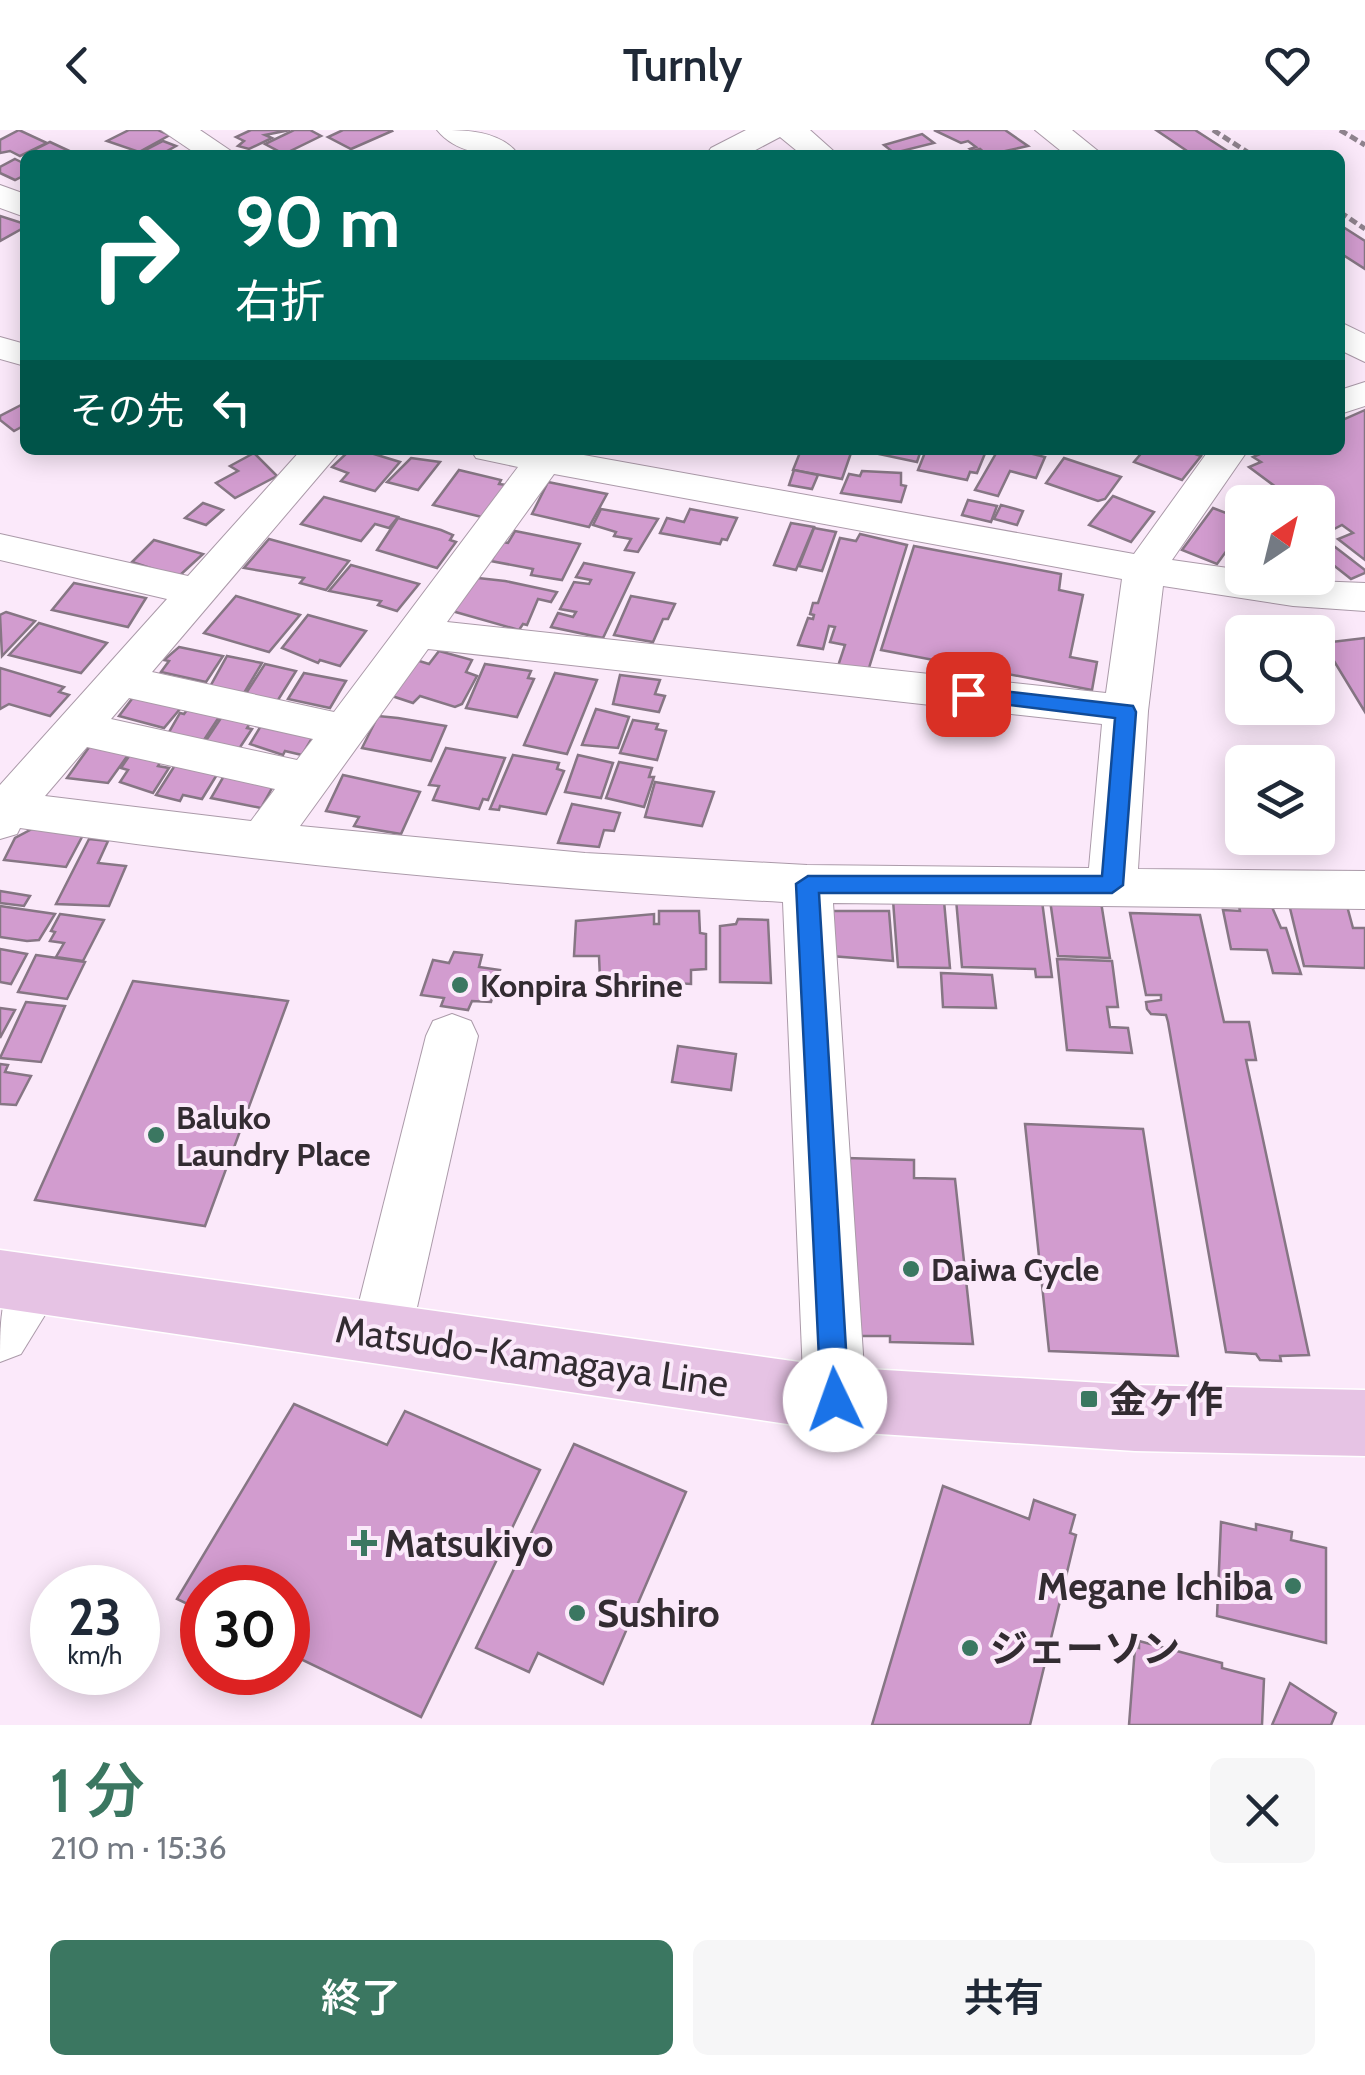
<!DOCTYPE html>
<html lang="ja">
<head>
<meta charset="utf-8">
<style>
	body { margin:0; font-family:Cabin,"Noto Sans JP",sans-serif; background:#f6f6f7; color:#1f2937; height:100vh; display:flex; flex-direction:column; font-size:38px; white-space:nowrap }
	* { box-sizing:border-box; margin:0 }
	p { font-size:32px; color:#747a83 }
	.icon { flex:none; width:55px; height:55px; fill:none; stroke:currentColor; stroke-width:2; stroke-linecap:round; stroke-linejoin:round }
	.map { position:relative; height:1595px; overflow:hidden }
	.drawer { display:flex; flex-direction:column; background:#fff; flex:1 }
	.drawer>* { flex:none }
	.top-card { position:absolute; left:20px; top:20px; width:1325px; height:305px; border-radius:15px; box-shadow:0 5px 25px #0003; background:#00695c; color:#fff; overflow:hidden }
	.needle { width:65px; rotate:35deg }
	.buttons { position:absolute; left:1225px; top:355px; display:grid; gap:20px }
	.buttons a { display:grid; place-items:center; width:110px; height:110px; border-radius:15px; background:#fff; box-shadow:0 5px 25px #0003; font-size:50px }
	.speed { position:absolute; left:30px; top:1435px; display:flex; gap:20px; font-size:50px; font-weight:700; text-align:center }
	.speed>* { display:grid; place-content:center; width:130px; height:130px; border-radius:50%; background:#fff; box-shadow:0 5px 25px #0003; line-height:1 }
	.speed small { font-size:25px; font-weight:400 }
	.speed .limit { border:15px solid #d22; background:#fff; color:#111 }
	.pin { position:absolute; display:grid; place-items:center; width:85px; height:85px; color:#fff; margin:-42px; border-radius:20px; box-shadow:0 5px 15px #0006 }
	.me { position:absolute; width:110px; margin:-55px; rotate:357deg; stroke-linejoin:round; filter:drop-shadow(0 0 8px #0008) }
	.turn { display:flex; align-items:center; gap:35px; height:210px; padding:0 50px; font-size:45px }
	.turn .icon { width:130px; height:130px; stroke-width:2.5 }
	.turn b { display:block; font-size:70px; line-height:85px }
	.then { display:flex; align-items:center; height:95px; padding:0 50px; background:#0003; gap:20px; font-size:38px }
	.round { display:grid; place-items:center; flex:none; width:105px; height:105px; border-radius:15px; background:#f6f6f7 }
	.headline { display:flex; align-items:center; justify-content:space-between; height:170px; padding:0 50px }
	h1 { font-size:60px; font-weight:600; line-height:75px; color:#3b7761 }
	.cta { display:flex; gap:20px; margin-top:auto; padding:20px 50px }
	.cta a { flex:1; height:115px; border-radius:15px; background:#3b7761; color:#fff; font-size:40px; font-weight:600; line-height:115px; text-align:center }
	.cta a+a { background:#f6f6f7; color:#1f2937 }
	header { display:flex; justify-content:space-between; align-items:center; height:130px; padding:0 50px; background:#fff; font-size:45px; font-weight:600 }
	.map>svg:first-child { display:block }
</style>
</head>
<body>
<header><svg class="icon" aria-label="back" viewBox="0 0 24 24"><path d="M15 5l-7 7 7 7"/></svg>Turnly<svg class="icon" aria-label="heart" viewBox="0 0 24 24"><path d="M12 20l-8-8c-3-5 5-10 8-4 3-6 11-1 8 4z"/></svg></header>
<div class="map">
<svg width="1365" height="1595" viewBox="0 0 1365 1595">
	<rect width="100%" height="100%" fill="#fbe9fa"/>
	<g fill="#d29ccf" stroke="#867684" stroke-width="2.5">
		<path d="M 19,0 L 47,13 L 20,26 L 10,21 L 0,23 L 0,10 Z"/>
		<path d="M 129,0 L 158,0 L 170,5 L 139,22 L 107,11 Z"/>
		<path d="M 251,0 L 290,0 L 265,5 L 272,8 L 249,19 L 238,16 L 244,11 L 236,7 Z"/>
		<path d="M 294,0 L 310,0 L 321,6 L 284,24 L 265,14 Z"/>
		<path d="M 343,0 L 391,0 L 392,1 L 351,19 L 328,7 Z"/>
		<path d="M 934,0 L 1005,0 L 1028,16 L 987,25 L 980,19 L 973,21 L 970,19 L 976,17 L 968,11 L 961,13 Z"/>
		<path d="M 1156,0 L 1195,0 L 1229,22 L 1193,25 Z"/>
		<path d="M 922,4 L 934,13 L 894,23 L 884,15 Z"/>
		<path d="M 163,11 L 176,16 L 169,20 L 175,23 L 136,25 Z"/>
		<path d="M 50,12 L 78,25 L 26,24 Z"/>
		<path d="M 15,29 L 25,34 L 25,45 L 15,50 L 0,43 L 0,37 Z"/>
		<path d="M 0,86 L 25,94 L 25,97 L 0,111 Z"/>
		<path d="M 1340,95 L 1365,111 L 1365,139 L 1340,123 Z"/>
		<path d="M 25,273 L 25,295 L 14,301 L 0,290 L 0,286 Z"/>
		<path d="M 1365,280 L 1365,430 L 1338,409 L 1353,403 L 1342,395 L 1332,400 L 1318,389 L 1318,372 L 1296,372 L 1249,337 L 1261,332 L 1253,327 L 1269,320 L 1340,320 L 1340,291 Z"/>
		<path d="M 350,320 L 361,320 L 400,332 L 375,361 L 341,351 L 348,343 L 332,337 Z"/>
		<path d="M 801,320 L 831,320 L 851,323 L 842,349 L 793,340 Z"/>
		<path d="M 860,320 L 921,320 L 917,332 Z"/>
		<path d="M 926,320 L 983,320 L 986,321 L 977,343 L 970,342 L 967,350 L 918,340 Z"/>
		<path d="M 998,320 L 1017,320 L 1045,327 L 1036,348 L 1010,341 L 998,366 L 975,360 Z"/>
		<path d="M 1144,320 L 1184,320 L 1201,326 L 1182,350 L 1134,332 Z"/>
		<path d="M 254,323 L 277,346 L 235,368 L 216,353 L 238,341 L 230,336 Z"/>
		<path d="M 411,328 L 440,332 L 418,360 L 387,352 Z"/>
		<path d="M 1064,328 L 1121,347 L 1105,369 L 1098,371 L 1046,353 Z"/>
		<path d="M 459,340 L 501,350 L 499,354 L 506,355 L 482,387 L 433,375 Z"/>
		<path d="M 794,340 L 818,345 L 812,359 L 789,355 Z"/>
		<path d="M 862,341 L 901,343 L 901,355 L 906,356 L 901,372 L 841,363 L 849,344 L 860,346 Z"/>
		<path d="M 548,352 L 607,364 L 589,397 L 532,384 Z"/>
		<path d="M 1113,366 L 1154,382 L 1131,412 L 1089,395 Z"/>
		<path d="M 324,367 L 398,387 L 389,398 L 375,394 L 361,411 L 301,394 Z"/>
		<path d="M 968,370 L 997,376 L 991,392 L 962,385 Z"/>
		<path d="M 203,373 L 223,380 L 206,395 L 185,388 Z"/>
		<path d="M 1001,375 L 1023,381 L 1017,395 L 994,389 Z"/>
		<path d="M 1213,378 L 1242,389 L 1232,403 L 1238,405 L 1217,434 L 1182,420 Z"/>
		<path d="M 601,379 L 658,389 L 638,422 L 625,420 L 631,409 L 614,406 L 616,402 L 593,395 Z"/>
		<path d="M 690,379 L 737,388 L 727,410 L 722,409 L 720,414 L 660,403 L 667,388 L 684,392 Z"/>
		<path d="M 398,388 L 441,400 L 453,405 L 450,410 L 456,412 L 437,438 L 377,420 Z"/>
		<path d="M 791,393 L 814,397 L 796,440 L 774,435 Z"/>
		<path d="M 814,398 L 836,402 L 822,441 L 799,436 Z"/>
		<path d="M 515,401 L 580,414 L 562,450 L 531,445 L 533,439 L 491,431 L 502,412 L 508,413 Z"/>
		<path d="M 860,404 L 907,415 L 868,541 L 837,539 L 845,515 L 830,512 L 835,497 L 829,496 L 823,519 L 798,515 L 808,488 L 813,489 L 814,485 L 810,484 L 813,473 L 818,473 L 840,408 L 856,411 Z"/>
		<path d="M 269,409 L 349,431 L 326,460 L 300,453 L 304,448 L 244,438 Z"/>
		<path d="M 154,410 L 203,424 L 178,447 L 132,432 Z"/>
		<path d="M 1326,410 L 1365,440 L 1365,443 L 1351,449 L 1318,423 L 1318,413 Z"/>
		<path d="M 914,416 L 1061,444 L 1059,460 L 1083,465 L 1070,527 L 1097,532 L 1092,560 L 881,520 Z"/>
		<path d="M 584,433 L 634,443 L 603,508 L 551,497 L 558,483 L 573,487 L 576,482 L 560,479 L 574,452 L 589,454 L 591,450 L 576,447 Z"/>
		<path d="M 351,435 L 419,454 L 397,481 L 378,475 L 381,471 L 329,461 Z"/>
		<path d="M 478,448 L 505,451 L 557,462 L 551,472 L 538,469 L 527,495 L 523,494 L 519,500 L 452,481 Z"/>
		<path d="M 74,453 L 146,468 L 128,497 L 52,480 Z"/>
		<path d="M 236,466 L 300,485 L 269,522 L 204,503 Z"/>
		<path d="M 631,466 L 675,474 L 668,489 L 663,489 L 653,512 L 614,505 Z"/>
		<path d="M 6,482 L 35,491 L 2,526 L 0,485 Z"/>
		<path d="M 308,485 L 366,501 L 340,536 L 320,530 L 318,533 L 282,518 Z"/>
		<path d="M 39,493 L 107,513 L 81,543 L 9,525 Z"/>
		<path d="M 1365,508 L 1365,582 L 1323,513 Z"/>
		<path d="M 179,517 L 223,526 L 206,552 L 161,542 L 169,531 L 164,530 Z"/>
		<path d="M 439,521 L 472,530 L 466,542 L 477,546 L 462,574 L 455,577 L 420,566 L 413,573 L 389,565 L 416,530 L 429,534 Z"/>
		<path d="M 227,526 L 262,533 L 241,568 L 206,564 Z"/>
		<path d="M 265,534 L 296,541 L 273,578 L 241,571 Z"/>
		<path d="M 485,534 L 531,541 L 528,548 L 534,549 L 517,587 L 466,578 Z"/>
		<path d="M 0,538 L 64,557 L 59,562 L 69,565 L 50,586 L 9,574 L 0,579 Z"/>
		<path d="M 304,543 L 346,551 L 330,578 L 288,569 Z"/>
		<path d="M 555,543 L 597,550 L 567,624 L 524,615 Z"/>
		<path d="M 620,545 L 660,550 L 655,564 L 665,566 L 659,582 L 613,574 Z"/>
		<path d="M 138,561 L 185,573 L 164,598 L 119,586 Z"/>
		<path d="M 192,573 L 221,584 L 198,619 L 164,611 L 180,583 L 184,584 Z"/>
		<path d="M 596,579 L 629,587 L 618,618 L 582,615 Z"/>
		<path d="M 225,582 L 253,588 L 247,598 L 252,599 L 233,628 L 203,615 Z"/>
		<path d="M 378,586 L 398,588 L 446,596 L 431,631 L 362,618 Z"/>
		<path d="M 265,589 L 317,600 L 302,625 L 285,621 L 283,625 L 250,614 Z"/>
		<path d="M 633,590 L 658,594 L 656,599 L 666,601 L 657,630 L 620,623 Z"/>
		<path d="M 95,609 L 133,618 L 108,653 L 67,648 Z"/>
		<path d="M 446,618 L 505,628 L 488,670 L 483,669 L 479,679 L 433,670 L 439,656 L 429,655 Z"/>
		<path d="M 134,619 L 164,626 L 158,636 L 169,638 L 153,663 L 120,652 L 128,640 L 121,638 Z"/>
		<path d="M 513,625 L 559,633 L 557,639 L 564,641 L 546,684 L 500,676 L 499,680 L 490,679 Z"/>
		<path d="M 578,625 L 613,633 L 601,668 L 565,662 Z"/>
		<path d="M 179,629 L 221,638 L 202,669 L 183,665 L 180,671 L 156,665 Z"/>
		<path d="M 619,632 L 652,638 L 649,647 L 654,647 L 644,677 L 606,668 Z"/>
		<path d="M 228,639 L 277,649 L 261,678 L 211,668 Z"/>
		<path d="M 343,645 L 420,662 L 401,704 L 354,696 L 359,687 L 326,681 Z"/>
		<path d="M 655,652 L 714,662 L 702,696 L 645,687 Z"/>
		<path d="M 572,674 L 620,683 L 614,701 L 604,700 L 599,717 L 558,713 Z"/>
		<path d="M 32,699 L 83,705 L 66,737 L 4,730 L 15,708 Z"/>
		<path d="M 89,709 L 108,711 L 98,733 L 126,736 L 109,776 L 56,774 Z"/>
		<path d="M 0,761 L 30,766 L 24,776 L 0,773 Z"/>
		<path d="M 956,769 L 1042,771 L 1052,847 L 1036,847 L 1035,839 L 962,837 Z"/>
		<path d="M 893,770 L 944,771 L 950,838 L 898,837 Z"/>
		<path d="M 1050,770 L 1101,772 L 1110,828 L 1058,826 Z"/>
		<path d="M 1289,774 L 1347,776 L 1353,798 L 1365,798 L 1365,838 L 1304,836 Z"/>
		<path d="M 0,776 L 55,784 L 39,810 L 27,811 L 0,807 Z"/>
		<path d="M 1239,776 L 1272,777 L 1281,798 L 1286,798 L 1301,844 L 1273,843 L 1267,820 L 1231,819 L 1223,780 L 1240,781 Z"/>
		<path d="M 659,781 L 699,781 L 700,803 L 706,804 L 706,839 L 691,840 L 691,854 L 600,849 L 599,826 L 574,826 L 576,791 L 654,784 L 654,794 L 659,794 Z"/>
		<path d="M 828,781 L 889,781 L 893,831 L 831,826 Z"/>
		<path d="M 1130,783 L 1200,785 L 1224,892 L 1249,892 L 1256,930 L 1246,930 L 1309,1225 L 1280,1226 L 1281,1231 L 1260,1230 L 1256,1224 L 1226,1222 L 1168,892 L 1166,885 L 1151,884 L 1147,879 L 1146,872 L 1161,870 L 1161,865 L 1146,865 Z"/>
		<path d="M 60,784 L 104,790 L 83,831 L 56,827 L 64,813 L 50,811 L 55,802 L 51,801 Z"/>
		<path d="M 738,789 L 768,790 L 771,853 L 720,852 L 720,796 L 736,794 Z"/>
		<path d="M 0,819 L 27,824 L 11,854 L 0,852 Z"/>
		<path d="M 454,822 L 482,825 L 479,837 L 500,840 L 491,872 L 472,871 L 468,880 L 441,876 L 444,868 L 421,865 L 433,830 L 449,833 Z"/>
		<path d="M 36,825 L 85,832 L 67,869 L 18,862 Z"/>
		<path d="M 1057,829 L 1112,831 L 1118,877 L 1107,877 L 1110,897 L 1128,898 L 1132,923 L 1067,920 Z"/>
		<path d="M 941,843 L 992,845 L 996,878 L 943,877 Z"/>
		<path d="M 133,851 L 288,871 L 205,1096 L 35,1070 Z"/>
		<path d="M 26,872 L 65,876 L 41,932 L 0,928 Z"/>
		<path d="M 0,878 L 15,880 L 0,908 Z"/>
		<path d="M 678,916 L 736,924 L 731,960 L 672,952 Z"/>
		<path d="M 0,934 L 8,935 L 5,942 L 31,946 L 16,975 L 0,974 Z"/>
		<path d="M 1025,994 L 1143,999 L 1178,1226 L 1049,1221 Z"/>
		<path d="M 846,1028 L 914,1030 L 914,1048 L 955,1049 L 973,1214 L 890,1212 L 890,1206 L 854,1206 Z"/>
		<path d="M 294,1274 L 387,1315 L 405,1281 L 540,1340 L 421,1587 L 288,1523 L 288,1458 L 202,1458 L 202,1481 L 177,1469 Z"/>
		<path d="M 574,1314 L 686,1362 L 603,1554 L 538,1523 L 529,1542 L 476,1518 Z"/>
		<path d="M 943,1356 L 1029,1389 L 1034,1370 L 1075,1385 L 1070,1403 L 1076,1405 L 1030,1595 L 872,1595 Z"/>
		<path d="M 1221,1392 L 1256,1400 L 1256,1394 L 1292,1402 L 1291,1410 L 1326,1418 L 1326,1513 L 1217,1486 Z"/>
		<path d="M 1139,1511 L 1222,1533 L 1222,1538 L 1264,1549 L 1262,1595 L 1129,1595 L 1135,1517 L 1139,1518 Z"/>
		<path d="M 1290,1553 L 1336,1583 L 1331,1595 L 1272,1595 Z"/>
	</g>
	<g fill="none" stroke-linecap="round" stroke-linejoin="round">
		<defs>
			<g id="minor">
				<path d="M 161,0 L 200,0 L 237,25 L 198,25 Z"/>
				<path d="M 437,0 C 466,0 500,0 519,25 C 490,25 457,25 437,0 Z"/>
				<path d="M 746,0 L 810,0 L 838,25 L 802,25 L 780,7 L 746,25 L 706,25 L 711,18 Z"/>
				<path d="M 1035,0 L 1072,0 L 1103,25 L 1066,25 Z"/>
				<path d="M 0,55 L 25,64 L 25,87 L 0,78 Z"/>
				<path d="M 1340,192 L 1365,204 L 1365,232 L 1340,220 Z"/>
				<path d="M 0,207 L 25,214 L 25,236 L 0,229 Z"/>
				<path d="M 1365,252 L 1365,276 L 1340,284 L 1340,260 Z"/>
				<path d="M 301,320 L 341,320 L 152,542 L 334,582 L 518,337 L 476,328 L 471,320 L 556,320 L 1134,424 L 1209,320 L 1248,320 L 1172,430 L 1242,440 L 1242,448 L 1365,453 L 1365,481 L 1293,476 L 1163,456 L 1148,581 L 1138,739 L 1365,741 L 1365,779 L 833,773 L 866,1269 L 857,1290 L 835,1298 L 813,1290 L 804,1269 L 783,772 C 528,758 273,735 20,698 L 17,704 L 0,709 L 0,655 L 167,469 L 0,430 L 0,404 L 188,446 ZM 554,344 L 1122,449 L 1106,563 L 447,492 ZM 428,519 L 1102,594 L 1089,738 L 807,735 L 585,723 L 300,696 ZM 129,568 L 313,609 L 297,630 L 111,589 ZM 87,617 L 275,659 L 251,691 L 45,666 Z"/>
				<path d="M 452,884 L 471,891 L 478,906 L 411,1204 L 402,1224 L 381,1232 L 360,1224 L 351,1204 L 426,906 L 433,891 Z"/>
				<path d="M 35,1127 L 56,1135 L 64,1154 L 21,1224 L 0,1232 C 0,1188 0,1146 35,1127 Z"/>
			</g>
			<path id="major" d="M 0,1120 L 835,1237 L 1135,1255 L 1365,1260 L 1365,1326 L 1135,1321 L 835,1301 L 0,1178 Z"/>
		</defs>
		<use href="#minor" stroke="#ab9aa9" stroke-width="2"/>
		<use href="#major" stroke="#fff" stroke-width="3"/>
		<g stroke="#8e828d" stroke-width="5" stroke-dasharray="8 4" stroke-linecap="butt">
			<path d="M 1213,0 L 1252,25"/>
			<path d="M 1340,0 L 1365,15"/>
			<path d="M 1340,82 L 1365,99"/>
		</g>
		<use href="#minor" fill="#fff" fill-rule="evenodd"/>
		<use href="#major" fill="#e6c3e4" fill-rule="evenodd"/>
	</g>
	<path fill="#1a73e8" stroke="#114b97" stroke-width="2.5" d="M 968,557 L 1133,576 L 1136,582 L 1123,755 L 1112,763 L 819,763 L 849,1270 L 845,1279 L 835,1283 L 825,1279 L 821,1270 L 796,754 L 808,746 L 1102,746 L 1115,588 L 961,569 L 958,564 Z"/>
	<g fill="#3b7761" stroke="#fbe9fa" stroke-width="4">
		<circle cx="460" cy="855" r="10"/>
		<circle cx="156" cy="1005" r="10"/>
		<circle cx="911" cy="1139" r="10"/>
		<rect x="1079" y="1259" width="20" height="20" rx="5"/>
		<path d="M359 1398h10v10h10v10h-10v10h-10v-10h-10v-10h10z"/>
		<circle cx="1293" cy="1456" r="10"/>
		<circle cx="577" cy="1483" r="10"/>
		<circle cx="970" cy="1518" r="10"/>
	</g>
	<g text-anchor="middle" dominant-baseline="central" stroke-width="8" stroke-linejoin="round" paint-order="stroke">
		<g font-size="32" font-weight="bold" fill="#332c32" stroke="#fbe9fa" text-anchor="start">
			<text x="480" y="855">Konpira Shrine</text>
			<text x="176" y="987">Baluko<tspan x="176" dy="37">Laundry Place</tspan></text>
			<text x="931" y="1139">Daiwa Cycle</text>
		</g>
		<g font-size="38" fill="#332c32" stroke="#fbe9fa">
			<text transform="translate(532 1226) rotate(8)">Matsudo-Kamagaya Line</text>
		</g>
		<g font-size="38" font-weight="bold" fill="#332c32" stroke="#fbe9fa" text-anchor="start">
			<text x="1109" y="1269">金ヶ作</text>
			<text x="384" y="1413">Matsukiyo</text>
			<text x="1273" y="1456" text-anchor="end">Megane Ichiba</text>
			<text x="597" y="1483">Sushiro</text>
			<text x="990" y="1518">ジェーソン</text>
		</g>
	</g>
</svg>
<div class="buttons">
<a><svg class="needle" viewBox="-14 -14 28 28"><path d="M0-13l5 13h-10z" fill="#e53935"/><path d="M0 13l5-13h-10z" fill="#747a83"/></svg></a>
<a><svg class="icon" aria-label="search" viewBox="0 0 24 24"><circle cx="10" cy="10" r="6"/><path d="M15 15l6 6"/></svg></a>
<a><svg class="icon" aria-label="layers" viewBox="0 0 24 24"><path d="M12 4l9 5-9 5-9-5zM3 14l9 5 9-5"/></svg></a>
</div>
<div class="speed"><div>23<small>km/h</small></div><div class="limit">30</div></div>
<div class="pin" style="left:968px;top:564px;background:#d93025"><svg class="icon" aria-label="arrive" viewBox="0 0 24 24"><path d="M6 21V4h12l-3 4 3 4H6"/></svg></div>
<svg class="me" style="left:835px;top:1270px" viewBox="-20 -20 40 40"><circle r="19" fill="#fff"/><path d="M0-13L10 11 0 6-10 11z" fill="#1a73e8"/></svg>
<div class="top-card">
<div class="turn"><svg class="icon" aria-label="right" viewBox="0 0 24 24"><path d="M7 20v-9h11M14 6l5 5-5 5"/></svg><div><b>90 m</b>右折</div></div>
<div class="then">その先<svg class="icon" aria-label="left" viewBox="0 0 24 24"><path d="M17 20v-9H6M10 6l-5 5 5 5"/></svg></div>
</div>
</div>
<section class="drawer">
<div class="headline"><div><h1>1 分</h1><p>210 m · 15:36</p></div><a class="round"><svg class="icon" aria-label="close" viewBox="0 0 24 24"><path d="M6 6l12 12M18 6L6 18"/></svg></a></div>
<div class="cta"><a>終了</a><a>共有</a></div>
</section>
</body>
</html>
